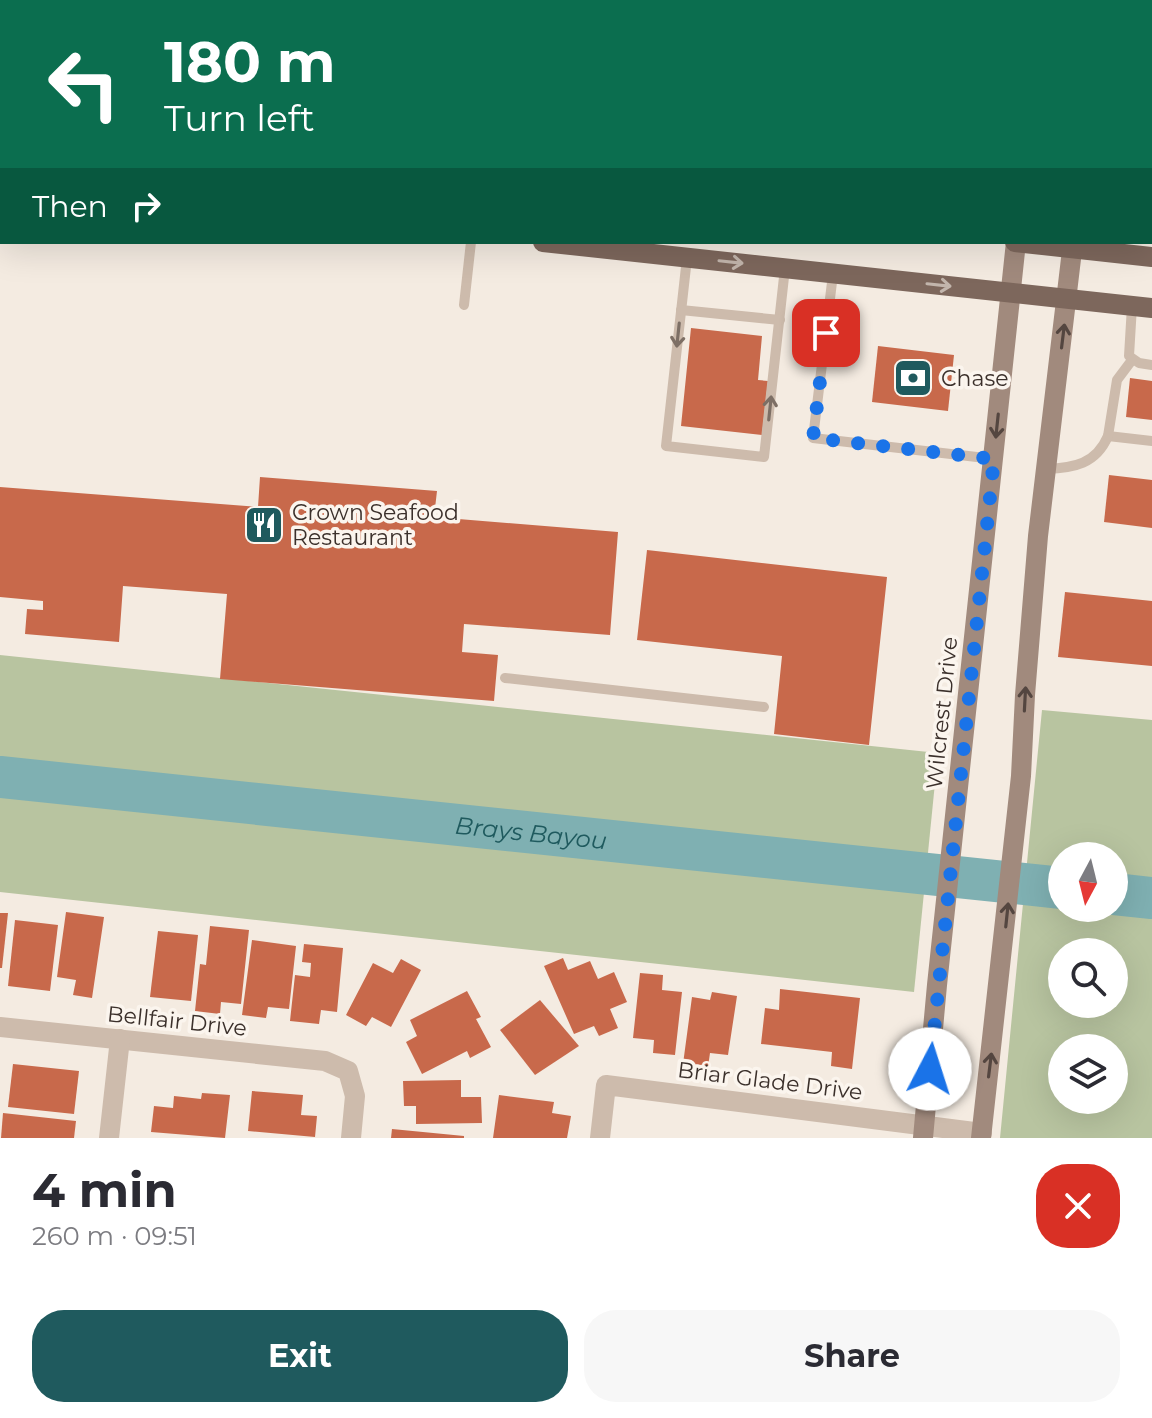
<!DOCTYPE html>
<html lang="en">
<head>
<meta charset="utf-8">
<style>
	body { margin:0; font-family:Montserrat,sans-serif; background:#f7f7f7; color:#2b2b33; height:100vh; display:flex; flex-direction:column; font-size:30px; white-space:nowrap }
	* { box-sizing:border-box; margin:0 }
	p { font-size:26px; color:#7c7c81 }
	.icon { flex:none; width:44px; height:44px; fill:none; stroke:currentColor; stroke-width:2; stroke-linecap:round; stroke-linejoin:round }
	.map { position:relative; height:1138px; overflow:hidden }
	.panel { display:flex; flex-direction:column; background:#fff; flex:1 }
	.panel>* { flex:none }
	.top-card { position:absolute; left:0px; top:0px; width:1152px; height:244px; box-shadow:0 8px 32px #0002; background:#0b6e4f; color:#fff; overflow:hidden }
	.needle { width:52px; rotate:187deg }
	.buttons { position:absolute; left:1048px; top:842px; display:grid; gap:16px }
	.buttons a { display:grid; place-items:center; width:80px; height:80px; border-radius:50%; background:#fff; box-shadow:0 8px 32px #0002; font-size:40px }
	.pin { position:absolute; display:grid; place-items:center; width:68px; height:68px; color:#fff; margin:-34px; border-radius:16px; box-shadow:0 4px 12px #0006 }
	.me { position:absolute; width:88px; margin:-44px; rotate:5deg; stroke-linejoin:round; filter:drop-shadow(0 0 6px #0008) }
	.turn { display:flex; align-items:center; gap:28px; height:168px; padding:0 32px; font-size:36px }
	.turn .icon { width:104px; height:104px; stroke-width:2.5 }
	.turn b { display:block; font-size:56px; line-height:68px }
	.then { display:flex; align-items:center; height:76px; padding:0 32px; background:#0003; gap:16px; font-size:30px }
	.round { display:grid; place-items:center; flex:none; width:84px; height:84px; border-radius:32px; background:#f7f7f7 }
	.summary { display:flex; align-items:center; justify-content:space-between; height:136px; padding:0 32px }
	h1 { font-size:48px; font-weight:700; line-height:60px }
	.cta { display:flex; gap:16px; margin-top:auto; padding:16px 32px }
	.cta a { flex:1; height:92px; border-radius:32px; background:#1f5a5e; color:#fff; font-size:32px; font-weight:700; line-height:92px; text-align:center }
	.cta a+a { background:#f7f7f7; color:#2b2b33 }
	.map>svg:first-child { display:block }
</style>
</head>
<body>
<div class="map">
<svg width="1152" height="1138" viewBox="0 0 1152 1138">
	<rect width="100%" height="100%" fill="#f4ebe1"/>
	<g fill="#b8c4a0" fill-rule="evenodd">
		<path d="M 0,655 L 938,753 L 914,992 L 0,892 Z"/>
		<path d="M 1042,710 L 1152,720 L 1152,1138 L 1000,1138 ZM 1114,856 L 1114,908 L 1062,908 L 1062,856 ZM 1062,952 L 1114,952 L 1114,1004 L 1062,1004 ZM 1062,1048 L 1114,1048 L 1114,1100 L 1062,1100 Z"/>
	</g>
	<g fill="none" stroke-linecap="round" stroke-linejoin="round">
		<g stroke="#7fb0b2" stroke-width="42">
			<path id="s1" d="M 0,777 L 1062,888"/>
			<path d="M 1114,894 L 1152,898"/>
		</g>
	</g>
	<g fill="#c8694b">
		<path d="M 691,328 L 762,336 L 758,380 L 768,381 L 762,435 L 681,426 Z"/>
		<path d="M 878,346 L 954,355 L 948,411 L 872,402 Z"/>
		<path d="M 1130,378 L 1152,381 L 1152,420 L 1126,417 Z"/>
		<path d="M 1109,475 L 1152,480 L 1152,528 L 1104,522 Z"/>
		<path d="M 260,477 L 437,491 L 434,517 L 618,532 L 610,635 L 464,624 L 462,652 L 498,655 L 494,701 L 220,679 L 227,594 L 123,586 L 119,642 L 25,634 L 27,609 L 43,610 L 43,601 L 0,597 L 0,487 L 258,507 Z"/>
		<path d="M 647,550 L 887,577 L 869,745 L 774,734 L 782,656 L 637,640 Z"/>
		<path d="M 1065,592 L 1152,601 L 1152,666 L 1058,657 Z"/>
		<path d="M 66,912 L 104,917 L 92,998 L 73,995 L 76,980 L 57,977 Z"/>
		<path d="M 0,913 L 8,913 L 2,968 L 0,968 Z"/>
		<path d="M 15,920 L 58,925 L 50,991 L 8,986 Z"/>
		<path d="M 210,926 L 249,930 L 241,1004 L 221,1002 L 220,1014 L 195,1011 L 200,964 L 206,965 Z"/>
		<path d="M 158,931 L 198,935 L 191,1001 L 150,997 Z"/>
		<path d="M 252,940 L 296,946 L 289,1009 L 268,1007 L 266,1018 L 242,1015 Z"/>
		<path d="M 304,944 L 343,948 L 337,1012 L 321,1010 L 319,1024 L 290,1021 L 295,975 L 310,977 L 311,963 L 302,962 Z"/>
		<path d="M 563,958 L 568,970 L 590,961 L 598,979 L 614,972 L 627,1002 L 610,1009 L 618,1028 L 599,1036 L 594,1026 L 574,1034 L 544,966 Z"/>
		<path d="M 401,959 L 421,970 L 391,1027 L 372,1017 L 366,1026 L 346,1015 L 373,963 L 393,973 Z"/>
		<path d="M 640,973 L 663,975 L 662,990 L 682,992 L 675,1055 L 653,1053 L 654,1040 L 633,1038 Z"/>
		<path d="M 780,989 L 860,998 L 852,1069 L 831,1066 L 832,1052 L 761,1044 L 765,1008 L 779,1010 Z"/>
		<path d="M 467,991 L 481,1017 L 476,1019 L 491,1047 L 470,1058 L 467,1051 L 422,1074 L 406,1042 L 417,1036 L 410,1020 Z"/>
		<path d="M 712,992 L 737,996 L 728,1055 L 710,1053 L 708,1067 L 683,1064 L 692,997 L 710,1000 Z"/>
		<path d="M 540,1000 L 579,1046 L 535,1075 L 500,1030 Z"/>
		<path d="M 13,1064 L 79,1071 L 74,1114 L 8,1107 Z"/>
		<path d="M 461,1080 L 461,1097 L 481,1097 L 482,1123 L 416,1124 L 416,1106 L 404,1106 L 403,1081 Z"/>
		<path d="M 252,1091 L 303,1095 L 301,1115 L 317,1116 L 315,1137 L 248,1131 Z"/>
		<path d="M 202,1093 L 230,1095 L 225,1138 L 151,1132 L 154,1106 L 173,1108 L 174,1096 L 201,1099 Z"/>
		<path d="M 499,1095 L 554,1102 L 552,1113 L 571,1116 L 567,1138 L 493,1138 Z"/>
		<path d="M 3,1113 L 76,1121 L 74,1138 L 1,1138 Z"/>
		<path d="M 392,1129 L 464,1136 L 464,1138 L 391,1138 Z"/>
	</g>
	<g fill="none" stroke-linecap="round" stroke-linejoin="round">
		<g stroke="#cdbbac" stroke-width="10">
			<path d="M 209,0 L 223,2"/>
			<path d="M 109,2 L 109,0"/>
			<path d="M 306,2 L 307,0"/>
			<path d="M 509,2 L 509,0"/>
			<path d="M 623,2 L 623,0"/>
			<path d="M 646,2 L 646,0"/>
			<path d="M 829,2 L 829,0"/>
			<path d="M 978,2 L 978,0"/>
			<path d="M 0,52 L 2,52"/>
			<path d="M 687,258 L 666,446 L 764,457 L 785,268"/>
			<path d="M 833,274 L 813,438 L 994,459"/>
			<path d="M 464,305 L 471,242"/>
			<path d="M 1132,306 L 1129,356 L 1139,363 L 1152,365"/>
			<path d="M 681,310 L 780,320"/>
			<path d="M 1108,436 L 1152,441"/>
			<path d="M 1046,469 C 1074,468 1096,464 1108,436 L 1117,380 L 1132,360"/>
			<path d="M 505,678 L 764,707"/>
		</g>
		<g stroke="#cdbbac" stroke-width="20">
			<path d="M 0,1027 L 325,1061 L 348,1071 L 355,1096 L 351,1138"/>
			<path d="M 109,1138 L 120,1039"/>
			<path d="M 600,1138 L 606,1085 L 982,1133"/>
		</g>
		<g stroke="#a18a7d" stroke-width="20">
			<path d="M 1042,2 L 1042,0"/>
			<path d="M 1101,2 L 1101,0"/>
			<path d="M 923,1138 L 937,985 L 1016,242"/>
			<path d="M 981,1138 L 1021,776 L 1025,695 L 1038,536 L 1073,242"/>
		</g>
		<g stroke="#7d675c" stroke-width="20">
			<path d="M 0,131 L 2,131"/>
			<path d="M 0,189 L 2,189"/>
			<path d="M 543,242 L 1152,308"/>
			<path d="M 1015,242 L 1152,257"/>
		</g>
	</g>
	<defs><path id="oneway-shaft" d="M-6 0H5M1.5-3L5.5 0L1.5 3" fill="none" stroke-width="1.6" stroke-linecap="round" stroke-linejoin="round" transform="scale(2)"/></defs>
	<g stroke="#c2b5ac">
		<use href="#oneway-shaft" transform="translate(731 262) rotate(6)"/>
		<use href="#oneway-shaft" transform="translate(939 285) rotate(6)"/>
	</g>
	<g stroke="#7d6f65">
		<use href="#oneway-shaft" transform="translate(678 335) rotate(96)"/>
		<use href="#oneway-shaft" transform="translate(770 408) rotate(-84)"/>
	</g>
	<g stroke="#544640">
		<use href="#oneway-shaft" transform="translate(1063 336) rotate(-83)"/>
		<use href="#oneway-shaft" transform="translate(997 426) rotate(96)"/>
		<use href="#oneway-shaft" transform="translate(1025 699) rotate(-87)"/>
		<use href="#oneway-shaft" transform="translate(1007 915) rotate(-84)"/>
		<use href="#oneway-shaft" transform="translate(990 1065) rotate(-83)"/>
	</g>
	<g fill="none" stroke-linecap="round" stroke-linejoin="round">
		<path stroke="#1a73e8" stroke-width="14" stroke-dasharray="0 25.2" d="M 826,333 L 813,438 L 994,459 L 930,1069"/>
	</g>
	<defs>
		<symbol id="bank-square" viewBox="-11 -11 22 22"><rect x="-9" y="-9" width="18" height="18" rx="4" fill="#1f5a5e" stroke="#fbf5ee"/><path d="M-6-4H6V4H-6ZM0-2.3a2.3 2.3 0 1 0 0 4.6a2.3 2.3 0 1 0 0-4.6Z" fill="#fff"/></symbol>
		<symbol id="restaurant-square" viewBox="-11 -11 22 22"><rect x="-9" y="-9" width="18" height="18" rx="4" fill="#1f5a5e" stroke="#fbf5ee"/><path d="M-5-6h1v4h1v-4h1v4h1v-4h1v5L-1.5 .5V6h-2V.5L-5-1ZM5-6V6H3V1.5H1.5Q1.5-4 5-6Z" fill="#fff"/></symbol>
	</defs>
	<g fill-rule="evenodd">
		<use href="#bank-square" x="891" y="356" width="44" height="44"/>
		<use href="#restaurant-square" x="242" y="503" width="44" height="44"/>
	</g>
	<g text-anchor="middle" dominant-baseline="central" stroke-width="7" stroke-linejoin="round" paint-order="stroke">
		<g font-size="22" fill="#3b302b" stroke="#fbf5ee" text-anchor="start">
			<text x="941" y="378">Chase</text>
			<text x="292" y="512">Crown Seafood<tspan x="292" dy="25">Restaurant</tspan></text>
		</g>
		<g font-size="22" fill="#3b302b" stroke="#fbf5ee">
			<text transform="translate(942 713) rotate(-84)">Wilcrest Drive</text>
			<text transform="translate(177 1021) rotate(6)">Bellfair Drive</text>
			<text transform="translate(770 1081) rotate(7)">Briar Glade Drive</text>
		</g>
		<g font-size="24" font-style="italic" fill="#1f5a5e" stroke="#fbf5ee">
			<text stroke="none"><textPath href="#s1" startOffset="534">Brays Bayou</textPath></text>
		</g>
	</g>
</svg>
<div class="buttons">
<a><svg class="needle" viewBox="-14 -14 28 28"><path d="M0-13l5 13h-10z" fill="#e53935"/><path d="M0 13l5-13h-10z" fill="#7c7c81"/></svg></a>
<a><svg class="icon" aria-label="search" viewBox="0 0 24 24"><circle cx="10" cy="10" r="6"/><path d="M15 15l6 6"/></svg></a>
<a><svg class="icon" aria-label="layers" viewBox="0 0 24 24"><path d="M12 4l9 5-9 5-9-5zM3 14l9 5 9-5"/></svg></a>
</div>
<div class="pin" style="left:826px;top:333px;background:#d93025"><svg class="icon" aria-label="arrive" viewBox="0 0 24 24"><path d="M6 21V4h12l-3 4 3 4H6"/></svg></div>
<svg class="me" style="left:930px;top:1069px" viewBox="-20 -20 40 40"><circle r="19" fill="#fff"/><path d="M0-13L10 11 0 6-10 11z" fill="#1a73e8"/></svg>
<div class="top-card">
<div class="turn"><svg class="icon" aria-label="left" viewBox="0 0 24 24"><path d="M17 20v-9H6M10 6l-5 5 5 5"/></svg><div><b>180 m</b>Turn left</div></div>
<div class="then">Then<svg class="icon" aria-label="right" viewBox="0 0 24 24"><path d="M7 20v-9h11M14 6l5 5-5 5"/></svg></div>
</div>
</div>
<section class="panel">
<div class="summary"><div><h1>4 min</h1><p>260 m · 09:51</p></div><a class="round" style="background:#d93025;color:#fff"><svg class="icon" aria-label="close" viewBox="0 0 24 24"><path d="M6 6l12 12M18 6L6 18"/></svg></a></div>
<div class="cta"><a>Exit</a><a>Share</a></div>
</section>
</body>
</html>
